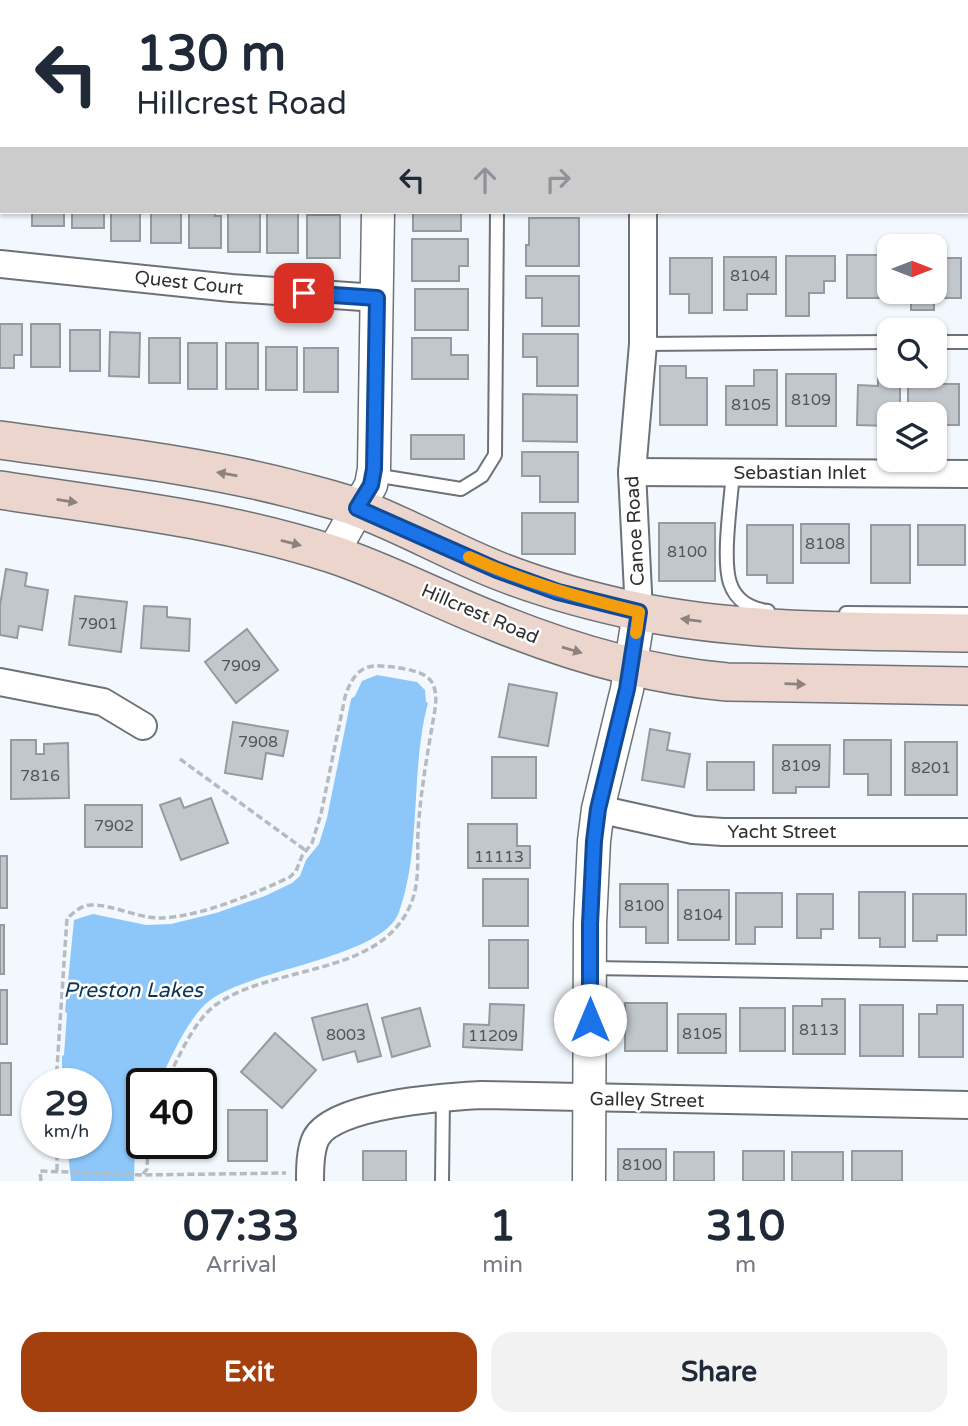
<!DOCTYPE html>
<html lang="en">
<head>
<meta charset="utf-8">
<style>
	body { margin:0; font-family:"Varela Round",sans-serif; background:#f2f2f3; color:#1f2937; height:100vh; display:flex; flex-direction:column; font-size:26px; white-space:nowrap }
	* { box-sizing:border-box; margin:0 }
	p { font-size:23px; color:#747a83 }
	.icon { flex:none; width:38px; height:38px; fill:none; stroke:currentColor; stroke-width:2; stroke-linecap:round; stroke-linejoin:round }
	.map { position:relative; height:1181px; overflow:hidden }
	.details { display:flex; flex-direction:column; background:#fff; flex:1 }
	.details>* { flex:none }
	.hud { position:absolute; left:0px; top:0px; width:970px; height:214px; box-shadow:0 2px 5px #0004; background:#fff; color:#1f2937; overflow:hidden }
	.needle { width:46px; rotate:90deg }
	.buttons { position:absolute; left:877px; top:234px; display:grid; gap:14px }
	.buttons a { display:grid; place-items:center; width:70px; height:70px; border-radius:14px; background:#fff; box-shadow:0 2px 5px #0004; font-size:35px }
	.speed { position:absolute; left:21px; top:1068px; display:flex; gap:14px; font-size:35px; font-weight:700; text-align:center }
	.speed>* { display:grid; place-content:center; width:91px; height:91px; border-radius:50%; background:#fff; box-shadow:0 2px 5px #0004; line-height:1 }
	.speed small { font-size:18px; font-weight:400 }
	.speed .limit { border:4px solid #111; border-radius:10px; background:#fff; color:#111 }
	.pin { position:absolute; display:grid; place-items:center; width:60px; height:60px; color:#fff; margin:-30px; border-radius:14px; box-shadow:0 4px 10px #0006 }
	.me { position:absolute; width:77px; margin:-38px; rotate:0deg; stroke-linejoin:round; filter:drop-shadow(0 0 5px #0008) }
	.turn { display:flex; align-items:center; gap:24px; height:147px; padding:0 21px; font-size:32px }
	.turn .icon { width:91px; height:91px; stroke-width:2.5 }
	.turn b { display:block; font-size:49px; line-height:60px }
	.lanes { display:flex; align-items:center; height:66px; padding:0 21px; background:#0003; justify-content:center; gap:35px; direction:ltr }
	.lanes .off { opacity:.35 }
	.eta { display:flex; justify-content:space-evenly; align-items:center; height:119px; text-align:center }
	.eta b { font-size:42px; font-weight:700; line-height:49px }
	.button { display:flex; gap:14px; margin-top:auto; padding:14px 21px }
	.button a { flex:1; height:80px; border-radius:21px; background:#a4400d; color:#fff; font-size:28px; font-weight:700; line-height:80px; text-align:center }
	.button a+a { background:#f2f2f3; color:#1f2937 }
	.map>svg:first-child { display:block }
</style>
</head>
<body>
<div class="map">
<svg width="968" height="1181" viewBox="0 0 968 1181">
	<rect width="100%" height="100%" fill="#f2f8fd"/>
	<path fill="#8dc7fa" d="M 377,675 L 417,682 L 425,690 L 426,702 L 428,703 C 410,770 422,848 399,912 C 383,958 249,969 209,1001 C 188,1018 170,1059 159,1083 L 142,1083 L 142,1124 L 139,1141 L 135,1141 L 134,1181 L 71,1181 L 67,1144 L 64,1143 L 96,1143 L 96,1083 L 62,1083 L 62,1056 L 64,1055 L 67,1013 L 65,1012 L 74,920 L 93,914 L 146,925 L 171,924 L 216,913 L 265,896 L 292,883 L 300,876 L 306,860 L 319,844 L 327,818 L 351,699 L 355,696 L 362,681 Z"/>
	<g fill="#c2c7cc" stroke="#959a9f" stroke-width="2">
		<rect x="32" y="212" width="32" height="14"/>
		<rect x="72" y="212" width="32" height="16"/>
		<rect x="111" y="212" width="29" height="29"/>
		<rect x="151" y="212" width="30" height="31"/>
		<path d="M 189,212 L 215,212 L 215,216 L 221,216 L 221,248 L 189,248 Z"/>
		<rect x="228" y="212" width="32" height="40"/>
		<rect x="267" y="212" width="31" height="41"/>
		<rect x="413" y="212" width="48" height="19"/>
		<rect x="307" y="215" width="33" height="43"/>
		<path d="M 529,218 L 579,218 L 579,266 L 526,266 L 526,245 L 529,245 Z"/>
		<path d="M 412,239 L 468,239 L 468,266 L 459,266 L 459,281 L 412,281 Z"/>
		<path d="M 847,255 L 889,255 L 889,292 L 896,292 L 896,298 L 847,298 Z"/>
		<path d="M 786,256 L 835,256 L 835,281 L 824,281 L 824,293 L 809,293 L 809,316 L 786,316 Z"/>
		<path d="M 724,257 L 776,257 L 776,294 L 747,294 L 747,310 L 724,310 Z"/>
		<path d="M 670,258 L 712,258 L 712,313 L 689,313 L 689,294 L 670,294 Z"/>
		<path d="M 934,258 L 961,258 L 961,298 L 934,298 L 934,310 L 911,310 L 911,292 L 934,292 Z"/>
		<path d="M 526,276 L 579,276 L 579,326 L 542,326 L 542,298 L 526,298 Z"/>
		<rect x="415" y="289" width="53" height="41"/>
		<path d="M 0,324 L 22,324 L 22,355 L 14,355 L 14,368 L 0,368 Z"/>
		<rect x="31" y="324" width="29" height="43"/>
		<rect x="70" y="330" width="30" height="41"/>
		<path d="M 110,332 L 140,333 L 139,377 L 109,376 Z"/>
		<path d="M 523,334 L 578,334 L 578,386 L 537,386 L 537,357 L 523,357 Z"/>
		<rect x="149" y="338" width="31" height="45"/>
		<path d="M 412,338 L 451,338 L 451,355 L 468,355 L 468,379 L 412,379 Z"/>
		<rect x="188" y="343" width="29" height="46"/>
		<rect x="226" y="343" width="32" height="46"/>
		<rect x="266" y="347" width="31" height="43"/>
		<rect x="304" y="348" width="34" height="44"/>
		<path d="M 660,366 L 686,366 L 686,378 L 707,378 L 707,425 L 660,425 Z"/>
		<path d="M 754,370 L 777,370 L 777,425 L 726,425 L 726,386 L 754,386 Z"/>
		<path d="M 878,371 L 889,371 L 889,376 L 900,376 L 900,415 L 889,415 L 889,426 L 857,425 L 858,385 L 878,386 Z"/>
		<rect x="786" y="374" width="50" height="52"/>
		<path d="M 908,384 L 959,384 L 959,425 L 934,425 L 934,415 L 908,415 Z"/>
		<path d="M 523,394 L 577,395 L 577,442 L 523,441 Z"/>
		<rect x="411" y="435" width="53" height="24"/>
		<path d="M 522,452 L 578,452 L 578,502 L 540,502 L 540,476 L 522,476 Z"/>
		<rect x="522" y="513" width="53" height="41"/>
		<rect x="659" y="523" width="56" height="58"/>
		<rect x="801" y="524" width="48" height="39"/>
		<path d="M 747,525 L 793,525 L 793,583 L 767,583 L 767,575 L 747,575 Z"/>
		<rect x="871" y="525" width="39" height="58"/>
		<rect x="918" y="525" width="47" height="40"/>
		<path d="M 6,569 L 27,573 L 25,586 L 48,590 L 42,630 L 19,626 L 17,638 L 0,635 L 0,605 Z"/>
		<path d="M 75,596 L 127,602 L 121,652 L 69,645 Z"/>
		<path d="M 144,606 L 167,607 L 167,617 L 190,619 L 189,651 L 141,648 Z"/>
		<path d="M 247,629 L 278,670 L 236,703 L 205,662 Z"/>
		<path d="M 509,684 L 557,693 L 548,746 L 499,737 Z"/>
		<path d="M 233,722 L 288,731 L 283,756 L 266,753 L 262,779 L 225,773 Z"/>
		<path d="M 650,729 L 670,733 L 667,750 L 690,754 L 684,787 L 642,780 Z"/>
		<path d="M 11,740 L 36,740 L 36,754 L 44,754 L 44,744 L 68,743 L 69,798 L 11,799 Z"/>
		<path d="M 844,740 L 891,740 L 891,795 L 868,795 L 868,774 L 844,774 Z"/>
		<rect x="905" y="742" width="52" height="53"/>
		<path d="M 773,745 L 830,745 L 829,787 L 796,787 L 796,793 L 773,793 Z"/>
		<rect x="492" y="757" width="44" height="41"/>
		<rect x="707" y="762" width="47" height="28"/>
		<path d="M 180,798 L 184,808 L 211,798 L 228,843 L 181,860 L 160,805 Z"/>
		<rect x="85" y="805" width="57" height="42"/>
		<path d="M 468,824 L 517,824 L 517,846 L 530,846 L 530,868 L 468,868 Z"/>
		<rect x="0" y="856" width="7" height="52"/>
		<rect x="483" y="879" width="45" height="47"/>
		<path d="M 620,884 L 668,884 L 668,943 L 646,943 L 646,927 L 620,927 Z"/>
		<rect x="678" y="890" width="51" height="50"/>
		<path d="M 859,892 L 905,892 L 905,947 L 880,947 L 880,938 L 859,938 Z"/>
		<path d="M 736,893 L 782,893 L 782,927 L 755,927 L 755,944 L 736,944 Z"/>
		<path d="M 797,894 L 833,894 L 833,929 L 821,929 L 821,938 L 797,938 Z"/>
		<path d="M 913,894 L 966,894 L 966,935 L 937,935 L 937,941 L 913,941 Z"/>
		<rect x="0" y="925" width="4" height="49"/>
		<rect x="489" y="940" width="39" height="48"/>
		<rect x="0" y="990" width="7" height="54"/>
		<path d="M 822,999 L 845,999 L 845,1054 L 793,1054 L 793,1006 L 822,1006 Z"/>
		<rect x="625" y="1003" width="42" height="48"/>
		<path d="M 367,1004 L 381,1056 L 358,1062 L 355,1051 L 323,1060 L 312,1018 Z"/>
		<path d="M 490,1004 L 524,1005 L 522,1050 L 463,1047 L 464,1024 L 489,1025 Z"/>
		<rect x="860" y="1005" width="43" height="51"/>
		<path d="M 937,1005 L 963,1005 L 963,1057 L 919,1057 L 919,1014 L 937,1014 Z"/>
		<path d="M 420,1008 L 430,1046 L 392,1057 L 382,1018 Z"/>
		<rect x="740" y="1008" width="45" height="43"/>
		<rect x="678" y="1014" width="48" height="39"/>
		<path d="M 275,1033 L 316,1070 L 282,1108 L 241,1072 Z"/>
		<rect x="0" y="1063" width="11" height="52"/>
		<rect x="228" y="1110" width="39" height="51"/>
		<rect x="618" y="1149" width="48" height="32"/>
		<rect x="363" y="1151" width="43" height="30"/>
		<rect x="743" y="1151" width="41" height="30"/>
		<rect x="852" y="1151" width="50" height="30"/>
		<rect x="674" y="1152" width="40" height="29"/>
		<rect x="792" y="1152" width="51" height="29"/>
	</g>
	<g fill="none" stroke-linecap="round" stroke-linejoin="round">
		<defs>
			<g id="service">
				<path d="M 499,2 L 499,0"/>
				<path d="M 0,113 L 2,113"/>
				<path d="M 934,342 L 968,342"/>
				<path d="M 643,344 L 889,342"/>
				<path d="M 733,472 C 731,500 722,559 730,583 C 736,601 751,609 768,611"/>
				<path d="M 374,475 L 461,489 L 482,476 L 495,455 L 497,212"/>
				<path d="M 846,613 L 968,614"/>
				<path d="M 591,968 L 968,974"/>
				<path d="M 442,1181 L 443,1097"/>
			</g>
			<g id="minor">
				<path d="M 186,0 L 198,2"/>
				<path d="M 646,2 L 646,0"/>
				<path d="M 0,264 L 231,288 L 377,298"/>
				<path d="M 632,472 L 968,474"/>
				<path d="M 639,612 L 632,472 L 643,344 L 643,212"/>
				<path d="M 0,682 L 103,702 L 143,726"/>
				<path d="M 598,809 L 693,830 L 723,832 L 968,832"/>
				<path d="M 310,1181 C 310,1168 310,1150 316,1138 C 334,1104 445,1097 481,1095 L 968,1105"/>
			</g>
			<g id="tertiary">
				<path d="M 379,2 L 379,0"/>
				<path d="M 332,554 L 371,485 L 374,469 L 378,212"/>
				<path d="M 589,1181 L 590,924 L 594,841 L 598,809 L 627,689 L 639,612"/>
			</g>
			<g id="secondary">
				<path d="M 0,440 C 98,454 196,464 292,489 C 314,495 337,500 358,508 C 406,526 451,552 499,571 C 545,589 593,602 641,612 C 749,633 859,631 968,633"/>
				<path d="M 0,490 C 111,507 224,519 332,554 C 387,572 439,600 493,621 C 569,652 646,675 727,682 L 968,686"/>
			</g>
		</defs>
		<use href="#service" stroke="#6d7277" stroke-width="16"/>
		<use href="#minor" stroke="#6d7277" stroke-width="30"/>
		<use href="#tertiary" stroke="#6d7277" stroke-width="35"/>
		<use href="#secondary" stroke="#6d7277" stroke-width="40"/>
		<g stroke="#b6bbbf" stroke-width="3.5" stroke-dasharray="7 3.5" stroke-linecap="butt">
			<path d="M 180,759 L 305,850"/>
			<path d="M 56,1083 L 67,918 C 74,913 81,905 90,905 C 112,904 136,918 160,918 C 200,917 254,894 290,877 L 296,871 L 302,856 L 312,843 L 321,814 L 345,697 C 351,679 359,664 381,666 C 394,667 422,669 431,681 C 440,694 434,713 432,727 C 426,762 420,797 418,832 C 417,855 420,879 412,901 C 383,979 269,963 213,1007 C 193,1023 177,1060 166,1083"/>
			<path d="M 57,1171 L 57,1143"/>
			<path d="M 143,1174 L 147,1169 L 148,1143"/>
			<path d="M 41,1181 L 40,1171 L 142,1175 L 286,1173"/>
		</g>
		<use href="#service" stroke="#fff" stroke-width="12"/>
		<use href="#minor" stroke="#fff" stroke-width="26"/>
		<use href="#tertiary" stroke="#fff" stroke-width="32"/>
		<use href="#secondary" stroke="#ecd5cc" stroke-width="37"/>
	</g>
	<defs><path id="oneway-solid" d="M-6-.8H1V-3.2L6.5 0L1 3.2V.8H-6Z" transform="scale(1.75)"/></defs>
	<g fill="#8d827f">
		<use href="#oneway-solid" transform="translate(227 474) rotate(-170)"/>
		<use href="#oneway-solid" transform="translate(67 501) rotate(9)"/>
		<use href="#oneway-solid" transform="translate(291 543) rotate(14)"/>
		<use href="#oneway-solid" transform="translate(691 620) rotate(-173)"/>
		<use href="#oneway-solid" transform="translate(572 650) rotate(16)"/>
		<use href="#oneway-solid" transform="translate(795 684) rotate(2)"/>
	</g>
	<g fill="none" stroke-linecap="round" stroke-linejoin="round">
		<defs>
			<path id="route" d="M 304,293 L 377,298 L 374,469 L 371,485 L 357,508 L 497,570 L 558,592 L 639,612 L 627,689 L 598,809 L 594,841 L 590,924 L 590,1020"/>
		</defs>
		<use href="#route" stroke="#114b97" stroke-width="18"/>
		<use href="#route" stroke="#1a73e8" stroke-width="12"/>
		<path stroke="#f59e0b" stroke-width="12" d="M 469,557 C 524,582 581,598 639,612 L 636,633"/>
	</g>
	<g text-anchor="middle" dominant-baseline="central" stroke-width="5" stroke-linejoin="round" paint-order="stroke">
		<g font-size="16" fill="#535658">
			<text x="750" y="276">8104</text>
			<text x="811" y="400">8109</text>
			<text x="751" y="405">8105</text>
			<text x="825" y="544">8108</text>
			<text x="687" y="552">8100</text>
			<text x="98" y="624">7901</text>
			<text x="241" y="666">7909</text>
			<text x="258" y="742">7908</text>
			<text x="801" y="766">8109</text>
			<text x="931" y="768">8201</text>
			<text x="40" y="776">7816</text>
			<text x="114" y="826">7902</text>
			<text x="499" y="857">11113</text>
			<text x="644" y="906">8100</text>
			<text x="703" y="915">8104</text>
			<text x="819" y="1030">8113</text>
			<text x="702" y="1034">8105</text>
			<text x="346" y="1035">8003</text>
			<text x="493" y="1036">11209</text>
			<text x="642" y="1165">8100</text>
		</g>
		<g font-size="19" fill="#2e3032" stroke="#fff">
			<text transform="translate(189 283) rotate(6)">Quest Court</text>
			<text x="800" y="473">Sebastian Inlet</text>
			<text transform="translate(635 531) rotate(-93)">Canoe Road</text>
			<text transform="translate(480 614) rotate(23)">Hillcrest Road</text>
			<text x="782" y="832">Yacht Street</text>
			<text transform="translate(647 1100) rotate(1)">Galley Street</text>
		</g>
		<g font-size="21" font-style="italic" fill="#0b3758" stroke="#fff">
			<text x="133" y="990">Preston Lakes</text>
		</g>
	</g>
</svg>
<div class="buttons">
<a><svg class="needle" viewBox="-14 -14 28 28"><path d="M0-13l5 13h-10z" fill="#e53935"/><path d="M0 13l5-13h-10z" fill="#747a83"/></svg></a>
<a><svg class="icon" aria-label="search" viewBox="0 0 24 24"><circle cx="10" cy="10" r="6"/><path d="M15 15l6 6"/></svg></a>
<a><svg class="icon" aria-label="layers" viewBox="0 0 24 24"><path d="M12 4l9 5-9 5-9-5zM3 14l9 5 9-5"/></svg></a>
</div>
<div class="speed"><div>29<small>km/h</small></div><div class="limit">40</div></div>
<div class="pin" style="left:304px;top:293px;background:#d93025"><svg class="icon" aria-label="arrive" viewBox="0 0 24 24"><path d="M6 21V4h12l-3 4 3 4H6"/></svg></div>
<svg class="me" style="left:590px;top:1020px" viewBox="-20 -20 40 40"><circle r="19" fill="#fff"/><path d="M0-13L10 11 0 6-10 11z" fill="#1a73e8"/></svg>
<div class="hud">
<div class="turn"><svg class="icon" aria-label="left" viewBox="0 0 24 24"><path d="M17 20v-9H6M10 6l-5 5 5 5"/></svg><div><b>130 m</b>Hillcrest Road</div></div>
<div class="lanes"><svg class="icon" aria-label="left" viewBox="0 0 24 24"><path d="M17 20v-9H6M10 6l-5 5 5 5"/></svg><svg class="icon off" aria-label="ahead" viewBox="0 0 24 24"><path d="M12 20V5M6 11l6-6 6 6"/></svg><svg class="icon off" aria-label="right" viewBox="0 0 24 24"><path d="M7 20v-9h11M14 6l5 5-5 5"/></svg></div>
</div>
</div>
<section class="details">
<div class="eta">
<div><b>07:33</b><p>Arrival</p></div>
<div><b>1</b><p>min</p></div>
<div><b>310</b><p>m</p></div>
</div>
<div class="button"><a>Exit</a><a>Share</a></div>
</section>
</body>
</html>
